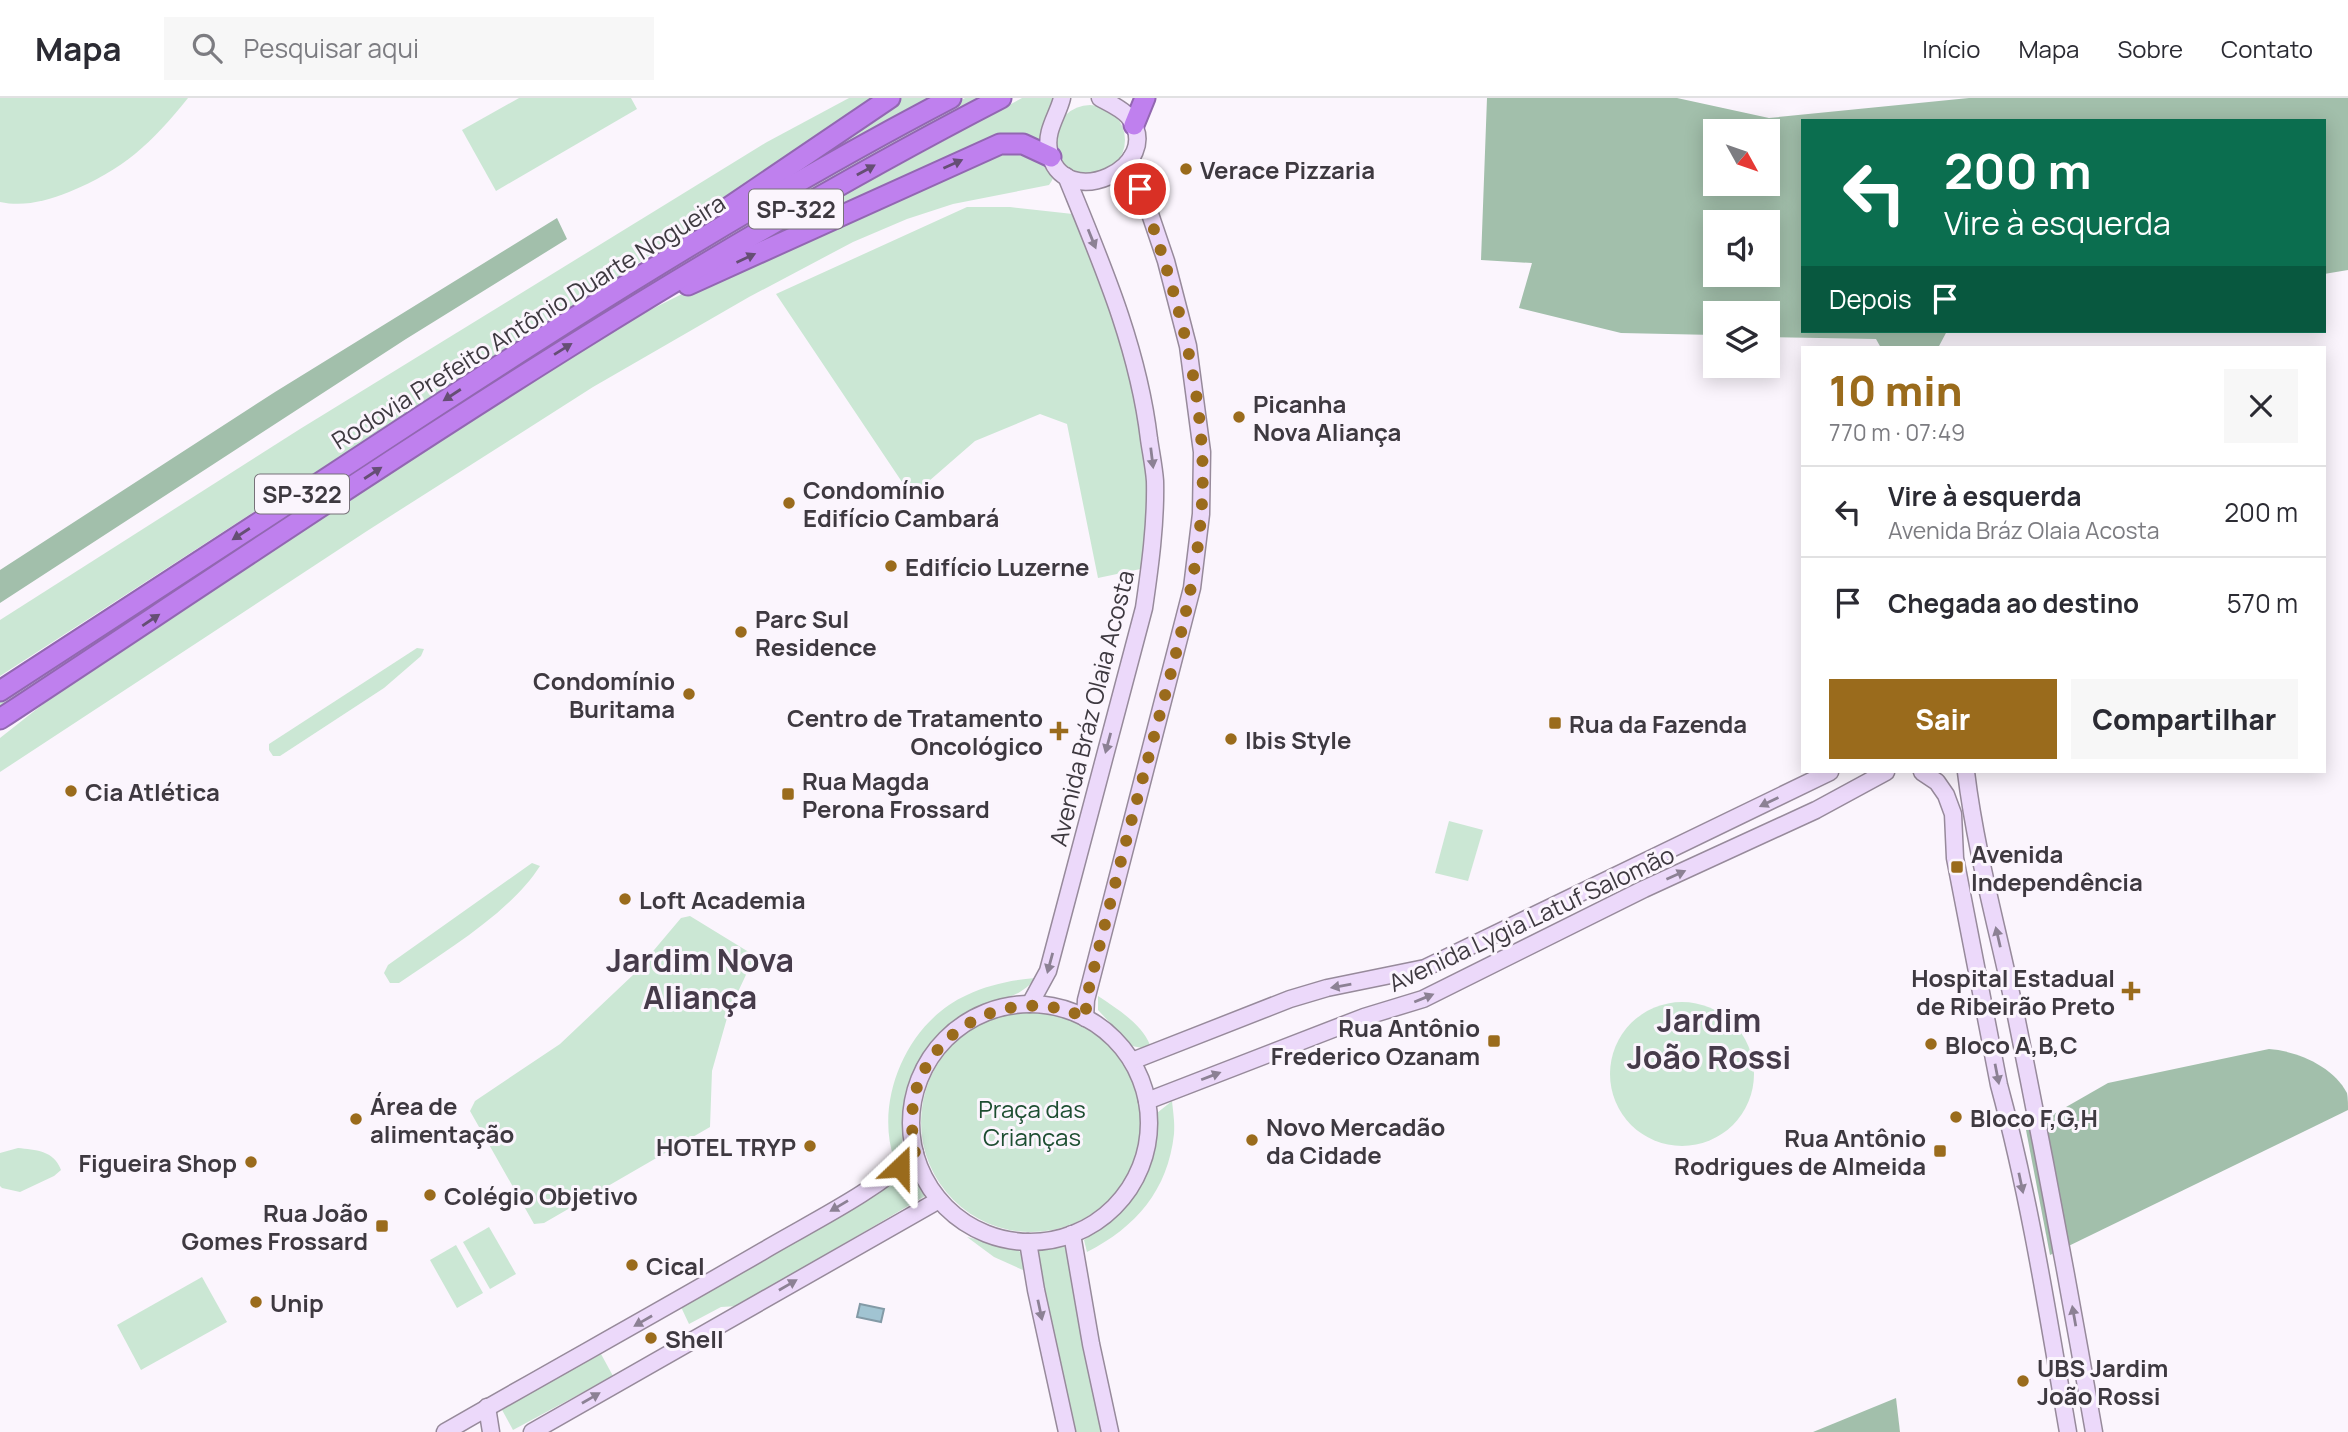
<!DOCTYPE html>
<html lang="pt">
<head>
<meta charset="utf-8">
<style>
	body { margin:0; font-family:Manrope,sans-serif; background:#f7f7f7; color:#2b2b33; height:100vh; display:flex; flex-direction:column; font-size:26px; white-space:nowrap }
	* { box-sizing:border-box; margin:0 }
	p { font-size:23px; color:#7c7c81 }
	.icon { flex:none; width:38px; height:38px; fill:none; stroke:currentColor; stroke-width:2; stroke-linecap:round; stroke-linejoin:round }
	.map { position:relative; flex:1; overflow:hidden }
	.details { position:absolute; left:1801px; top:248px; width:525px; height:427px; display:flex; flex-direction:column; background:#fff; border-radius:0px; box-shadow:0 4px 18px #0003 }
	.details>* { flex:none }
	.top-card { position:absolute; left:1801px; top:21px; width:525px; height:214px; border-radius:0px; box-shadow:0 4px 18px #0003; background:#0b6e4f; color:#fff; overflow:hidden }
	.needle { width:46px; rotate:130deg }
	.tools { position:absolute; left:1703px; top:21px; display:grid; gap:14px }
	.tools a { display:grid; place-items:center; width:77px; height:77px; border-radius:0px; background:#fff; box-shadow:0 4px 18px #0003; font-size:35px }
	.pin { position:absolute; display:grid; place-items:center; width:60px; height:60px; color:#fff; margin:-30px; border:4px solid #fff; border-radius:50%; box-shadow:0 2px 7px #0007 }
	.me { position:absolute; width:77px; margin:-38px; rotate:23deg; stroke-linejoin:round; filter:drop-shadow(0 0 5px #0008) }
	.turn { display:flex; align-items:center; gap:24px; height:147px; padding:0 28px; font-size:32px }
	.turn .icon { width:91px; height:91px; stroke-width:2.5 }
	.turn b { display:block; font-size:49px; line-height:60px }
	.then { display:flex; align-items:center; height:66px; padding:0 28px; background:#0003; gap:14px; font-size:26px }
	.round { display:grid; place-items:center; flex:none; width:74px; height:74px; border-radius:0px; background:#f7f7f7 }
	.summary { display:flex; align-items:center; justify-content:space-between; height:119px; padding:0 28px }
	h1 { font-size:42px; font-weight:800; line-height:52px; color:#9a6b1c }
	.primary-button { display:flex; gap:14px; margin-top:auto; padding:14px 28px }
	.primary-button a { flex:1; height:80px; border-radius:0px; background:#9a6b1c; color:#fff; font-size:28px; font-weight:800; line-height:80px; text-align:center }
	.primary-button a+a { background:#f7f7f7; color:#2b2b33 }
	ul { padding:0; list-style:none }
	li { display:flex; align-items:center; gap:21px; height:91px; padding:0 28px; border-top:2px solid #e1e1e2 }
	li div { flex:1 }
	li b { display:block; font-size:26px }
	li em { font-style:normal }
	header { display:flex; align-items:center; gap:42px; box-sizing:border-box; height:98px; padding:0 35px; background:#fff; border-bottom:2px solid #e1e1e2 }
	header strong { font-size:33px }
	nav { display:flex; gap:38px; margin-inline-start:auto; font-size:24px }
	.search { width:490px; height:63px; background:#f7f7f7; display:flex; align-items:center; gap:18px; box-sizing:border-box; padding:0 24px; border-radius:0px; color:#7c7c81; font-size:26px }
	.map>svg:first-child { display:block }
</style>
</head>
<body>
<header>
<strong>Mapa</strong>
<div class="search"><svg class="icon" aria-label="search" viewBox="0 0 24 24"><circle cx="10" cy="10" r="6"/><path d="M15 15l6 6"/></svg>Pesquisar aqui</div>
<nav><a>Início</a><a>Mapa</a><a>Sobre</a><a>Contato</a></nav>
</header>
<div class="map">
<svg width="2348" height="1334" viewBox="0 0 2348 1334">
	<rect width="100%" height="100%" fill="#fbf5fd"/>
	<g fill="#cbe7d4">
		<path d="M 0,0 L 188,0 C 152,45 123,72 69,94 C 46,103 24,109 0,104 Z"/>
		<path d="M 519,0 L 631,0 L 637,11 L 496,93 L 462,32 Z"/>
		<path d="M 849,0 L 878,0 L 630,171 L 0,578 L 0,522 L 300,331 L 767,44 Z"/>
		<path d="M 902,0 L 931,0 L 759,94 Z"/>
		<path d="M 965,0 L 984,0 L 594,222 L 522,267 L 0,610 L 0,601 L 461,297 L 853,60 Z"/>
		<path d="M 1022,0 L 1058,0 L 1044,44 L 1024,42 L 747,150 Z"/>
		<circle cx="1090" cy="42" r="35"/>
		<path d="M 1012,51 C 1026,56 1067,65 1049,87 L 953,106 L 907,121 L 853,144 L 749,199 L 593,289 L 367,433 L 0,674 L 0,640 L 61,592 L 485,311 L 622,226 L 736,169 Z"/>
		<path d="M 967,109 L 1010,109 L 1082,117 L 1145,307 L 1150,469 L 1098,480 L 1067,326 L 1040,316 L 975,343 L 921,390 L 904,387 L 776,196 Z"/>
		<path d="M 417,550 L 424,551 L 421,558 L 384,590 L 280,658 L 273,658 L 269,652 L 269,646 Z"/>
		<path d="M 1449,723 L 1483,732 L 1468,783 L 1435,775 Z"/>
		<path d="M 532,765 L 540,768 C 510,815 444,854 399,885 L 390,885 L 384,875 L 388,867 Z"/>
		<path d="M 690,818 L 752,856 L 752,864 L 729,913 L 712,973 L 710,1029 L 544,1125 L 534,1126 L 470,1013 L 475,1003 L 560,946 L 633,877 L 681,820 Z"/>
		<path d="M 1035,880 C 1021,901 994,902 973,911 C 963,915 950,925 942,933 C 919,954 905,990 903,1021 C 902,1042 906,1041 894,1061 C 874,1001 908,923 967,897 C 988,887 1012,882 1035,880 Z"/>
		<path d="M 1098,898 C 1116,910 1142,926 1150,947 L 1142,950 L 1132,948 L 1098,912 Z"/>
		<circle cx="1682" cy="976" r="72"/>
		<circle cx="1031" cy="1024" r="110"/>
		<path d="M 1172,1003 C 1173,1013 1175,1025 1174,1036 C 1168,1092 1136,1129 1087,1154 L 1084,1142 C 1132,1109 1160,1075 1157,1015 Z"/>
		<path d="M 18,1050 C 35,1052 54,1052 61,1072 L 54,1078 L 20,1094 L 2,1090 L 0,1088 L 0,1055 Z"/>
		<path d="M 912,1073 L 925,1098 L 738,1208 L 721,1209 L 689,1226 L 681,1209 Z"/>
		<path d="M 489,1129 L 516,1176 L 490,1191 L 463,1144 Z"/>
		<path d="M 967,1139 L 1017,1151 L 1025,1159 L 1025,1173 L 994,1159 Z"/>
		<path d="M 456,1147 L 483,1195 L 457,1210 L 430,1162 Z"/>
		<path d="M 1074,1147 L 1110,1334 L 1068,1334 L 1033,1152 Z"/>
		<path d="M 202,1179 L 227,1224 L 141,1272 L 117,1227 Z"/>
		<path d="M 601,1256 L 613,1278 L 513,1332 L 501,1310 Z"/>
	</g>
	<g fill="#a2bfab" fill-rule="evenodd">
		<path d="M 1487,0 L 1677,0 L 1769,20 L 1969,0 L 2348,0 L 2348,172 L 2324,176 L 2324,23 L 1802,23 L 1802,233 L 1947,233 L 1938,250 L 1881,250 L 1876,241 L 1768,239 L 1768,215 L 1715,215 L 1715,237 L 1621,235 L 1519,210 L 1532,165 L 1481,162 ZM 1715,33 L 1768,33 L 1768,86 L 1715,86 ZM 1768,124 L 1768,177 L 1715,177 L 1715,124 Z"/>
		<path d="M 557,120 L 567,141 L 406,241 L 0,505 L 0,472 L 275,294 Z"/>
		<path d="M 2269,951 C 2297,953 2333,968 2347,995 C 2348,1000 2348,1007 2348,1012 L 2050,1157 L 2026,1032 L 2108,985 Z"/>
		<path d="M 1896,1300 L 1900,1334 L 1813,1334 Z"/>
	</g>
	<path fill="#a1c4d2" stroke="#839aa6" stroke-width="2" d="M 860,1206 L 884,1211 L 881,1224 L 857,1219 Z"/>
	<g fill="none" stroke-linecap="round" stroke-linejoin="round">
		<defs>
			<g id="secondary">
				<path d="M 1062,0 C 1058,17 1045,33 1049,52 C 1061,118 1169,68 1128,18 C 1121,10 1109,5 1100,0"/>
				<path d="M 1922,674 L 1937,684 L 1946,697 L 1953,716 L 1955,760 L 1999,987 C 2030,1101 2048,1218 2068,1334"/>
				<path d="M 1966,674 C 1976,756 1999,836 2016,918 C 2044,1056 2070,1195 2094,1334"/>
				<path d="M 1030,906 L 1048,873 L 1144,510 C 1150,469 1156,425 1155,383 C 1154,369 1151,355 1149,341 C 1138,248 1101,164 1066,78"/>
				<circle cx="1030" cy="1025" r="119"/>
				<path d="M 1085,920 L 1086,902 L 1192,490 L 1201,416 L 1202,354 L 1188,248 L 1166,163 L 1131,60"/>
				<path d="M 1132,963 L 1290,901 L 1327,890 L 1425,870 L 1830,674"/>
				<path d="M 1147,1003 L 1364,919 L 1423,901 L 1644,791 L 1816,712 L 1886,674"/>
				<path d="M 1072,1136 L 1091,1246 L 1110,1334"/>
				<path d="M 1028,1144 L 1036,1192 L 1067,1334"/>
				<path d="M 487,1309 L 491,1334"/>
				<path d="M 445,1334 C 551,1273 658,1214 763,1153 C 812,1124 875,1094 915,1055"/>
				<path d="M 532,1334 L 939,1102"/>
			</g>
			<g id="highway">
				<path d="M 1134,27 L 1145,0"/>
				<path d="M 726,111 L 890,0"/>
				<path d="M 688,187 L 1000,46 L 1023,46 L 1051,59"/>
				<path d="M 0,593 C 106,523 214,454 321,384 C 527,248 733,114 951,0"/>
				<path d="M 0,621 C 328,405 651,181 1001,0"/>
			</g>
		</defs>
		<use href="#secondary" stroke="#978a9b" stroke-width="19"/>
		<use href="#highway" stroke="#9267b1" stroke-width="23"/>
		<use href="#secondary" stroke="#ecd9fa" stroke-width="16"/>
		<use href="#highway" stroke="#bf80ee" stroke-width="19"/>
	</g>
	<defs><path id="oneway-solid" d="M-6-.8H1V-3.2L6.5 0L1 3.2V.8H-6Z" transform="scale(1.75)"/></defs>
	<g fill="#654e74">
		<use href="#oneway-solid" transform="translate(953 66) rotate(-24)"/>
		<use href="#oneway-solid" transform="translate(866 72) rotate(-29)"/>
		<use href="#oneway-solid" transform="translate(746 160) rotate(-25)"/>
		<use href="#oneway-solid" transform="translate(563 251) rotate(-32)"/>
		<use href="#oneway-solid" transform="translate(452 297) rotate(147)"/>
		<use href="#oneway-solid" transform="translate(373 375) rotate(-33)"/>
		<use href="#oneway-solid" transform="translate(241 436) rotate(147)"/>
		<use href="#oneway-solid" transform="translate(151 522) rotate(-34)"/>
	</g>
	<g fill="#8c8194">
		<use href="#oneway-solid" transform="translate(1092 141) rotate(68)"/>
		<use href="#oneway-solid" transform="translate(1152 360) rotate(83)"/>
		<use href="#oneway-solid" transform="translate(1108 645) rotate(105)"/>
		<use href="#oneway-solid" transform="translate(1769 704) rotate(154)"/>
		<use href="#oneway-solid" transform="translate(1676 777) rotate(-24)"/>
		<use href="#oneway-solid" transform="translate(1998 839) rotate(-103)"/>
		<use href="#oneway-solid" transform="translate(1050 865) rotate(105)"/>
		<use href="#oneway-solid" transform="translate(1341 888) rotate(170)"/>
		<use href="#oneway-solid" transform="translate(1424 900) rotate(-22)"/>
		<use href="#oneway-solid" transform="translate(1997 976) rotate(79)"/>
		<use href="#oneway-solid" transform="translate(1211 978) rotate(-21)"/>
		<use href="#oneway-solid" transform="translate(2021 1085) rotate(78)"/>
		<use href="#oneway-solid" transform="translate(839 1108) rotate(149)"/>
		<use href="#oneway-solid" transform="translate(788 1187) rotate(-30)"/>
		<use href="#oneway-solid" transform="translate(1040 1212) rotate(78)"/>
		<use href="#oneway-solid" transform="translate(2074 1218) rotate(-100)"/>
		<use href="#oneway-solid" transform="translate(643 1223) rotate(150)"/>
		<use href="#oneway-solid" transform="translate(591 1300) rotate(-30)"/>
	</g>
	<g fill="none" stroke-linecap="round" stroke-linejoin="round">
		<path stroke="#9a6b1c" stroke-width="12" stroke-dasharray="0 21.6" d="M 900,1069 L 915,1055 C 911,1032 910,1009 918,986 C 943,919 1022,889 1086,920 L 1086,902 C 1107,818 1128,733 1151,650 C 1176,553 1208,455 1202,353 C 1197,262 1170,176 1140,91"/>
	</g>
	<g fill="#9a6b1c" stroke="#fbf5fd" stroke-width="2.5">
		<circle cx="1186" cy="71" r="7"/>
		<circle cx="1239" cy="319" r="7"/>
		<circle cx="789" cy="405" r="7"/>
		<circle cx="891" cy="468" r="7"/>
		<circle cx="741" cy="534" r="7"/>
		<circle cx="689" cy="596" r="7"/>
		<rect x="1548" y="618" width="14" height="14" rx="3.5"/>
		<path d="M1055.5 622.5h7v7h7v7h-7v7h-7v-7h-7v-7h7z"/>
		<circle cx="1231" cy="641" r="7"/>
		<circle cx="71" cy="693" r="7"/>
		<rect x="781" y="689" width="14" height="14" rx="3.5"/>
		<rect x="1950" y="762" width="14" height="14" rx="3.5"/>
		<circle cx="625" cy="801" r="7"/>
		<path d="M2127.5 882.5h7v7h7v7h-7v7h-7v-7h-7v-7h7z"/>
		<rect x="1487" y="936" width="14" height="14" rx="3.5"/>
		<circle cx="1931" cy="946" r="7"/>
		<circle cx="1956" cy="1019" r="7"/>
		<circle cx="356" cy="1021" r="7"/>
		<circle cx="1252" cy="1042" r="7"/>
		<circle cx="810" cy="1048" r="7"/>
		<rect x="1933" y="1046" width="14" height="14" rx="3.5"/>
		<circle cx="251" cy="1064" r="7"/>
		<circle cx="430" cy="1097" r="7"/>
		<rect x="375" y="1121" width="14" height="14" rx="3.5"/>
		<circle cx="632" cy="1167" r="7"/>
		<circle cx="256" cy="1204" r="7"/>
		<circle cx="651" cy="1240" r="7"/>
		<circle cx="2023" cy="1283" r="7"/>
	</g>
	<g text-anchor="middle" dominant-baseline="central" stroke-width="6" stroke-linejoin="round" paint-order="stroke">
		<g fill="#fbf5fd" stroke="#777179" stroke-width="2">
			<rect x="749" y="91.5" width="94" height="39" rx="5"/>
			<rect x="255" y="376.5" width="94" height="39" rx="5"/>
		</g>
		<g font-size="23" font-weight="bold" fill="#3e3940">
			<text x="796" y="111">SP-322</text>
			<text x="302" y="396">SP-322</text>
		</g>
		<g font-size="24" font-weight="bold" fill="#3e3940" stroke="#fbf5fd" text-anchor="start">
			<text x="1200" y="71">Verace Pizzaria</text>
			<text x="1253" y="305">Picanha<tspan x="1253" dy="28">Nova Aliança</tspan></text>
			<text x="803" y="391">Condomínio<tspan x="803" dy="28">Edifício Cambará</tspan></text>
			<text x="905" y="468">Edifício Luzerne</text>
			<text x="755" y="520">Parc Sul<tspan x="755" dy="28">Residence</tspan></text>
			<text x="675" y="582" text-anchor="end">Condomínio<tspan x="675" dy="28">Buritama</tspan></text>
			<text x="1043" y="619" text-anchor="end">Centro de Tratamento<tspan x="1043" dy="28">Oncológico</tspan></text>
			<text x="1569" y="625">Rua da Fazenda</text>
			<text x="1245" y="641">Ibis Style</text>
			<text x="802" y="682">Rua Magda<tspan x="802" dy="28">Perona Frossard</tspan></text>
			<text x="85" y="693">Cia Atlética</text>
			<text x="1971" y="755">Avenida<tspan x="1971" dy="28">Independência</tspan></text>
			<text x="639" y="801">Loft Academia</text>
			<text x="2115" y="879" text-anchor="end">Hospital Estadual<tspan x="2115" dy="28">de Ribeirão Preto</tspan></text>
			<text x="1480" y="929" text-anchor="end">Rua Antônio<tspan x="1480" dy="28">Frederico Ozanam</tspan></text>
			<text x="1945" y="946">Bloco A,B,C</text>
			<text x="370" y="1007">Área de<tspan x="370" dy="28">alimentação</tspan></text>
			<text x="1970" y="1019">Bloco F,G,H</text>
			<text x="1266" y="1028">Novo Mercadão<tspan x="1266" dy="28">da Cidade</tspan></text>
			<text x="1926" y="1039" text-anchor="end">Rua Antônio<tspan x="1926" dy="28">Rodrigues de Almeida</tspan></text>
			<text x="796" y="1048" text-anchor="end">HOTEL TRYP</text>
			<text x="237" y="1064" text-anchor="end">Figueira Shop</text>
			<text x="444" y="1097">Colégio Objetivo</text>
			<text x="368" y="1114" text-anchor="end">Rua João<tspan x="368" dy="28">Gomes Frossard</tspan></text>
			<text x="646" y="1167">Cical</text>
			<text x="270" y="1204">Unip</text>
			<text x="665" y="1240">Shell</text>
			<text x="2037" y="1269">UBS Jardim<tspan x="2037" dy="28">João Rossi</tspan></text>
		</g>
		<g font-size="24" fill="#3e3940" stroke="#fbf5fd">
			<text transform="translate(528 223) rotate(-32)">Rodovia Prefeito Antônio Duarte Nogueira</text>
			<text transform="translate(1091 610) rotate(-76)">Avenida Bráz Olaia Acosta</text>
			<text transform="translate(1531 820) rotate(-25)">Avenida Lygia Latuf Salomão</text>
		</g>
		<g font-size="24" fill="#1d4e31" stroke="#fbf5fd">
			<text x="1032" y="1010">Praça das<tspan x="1032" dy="28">Crianças</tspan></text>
		</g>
		<g font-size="32" font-weight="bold" fill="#463b4a" stroke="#fbf5fd">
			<text x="700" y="862">Jardim Nova<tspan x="700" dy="37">Aliança</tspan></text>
			<text x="1709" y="922">Jardim<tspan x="1709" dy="37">João Rossi</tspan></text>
		</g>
	</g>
</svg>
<div class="tools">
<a><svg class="needle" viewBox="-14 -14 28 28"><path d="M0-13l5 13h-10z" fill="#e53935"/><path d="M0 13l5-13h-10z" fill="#7c7c81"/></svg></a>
<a><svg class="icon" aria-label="sound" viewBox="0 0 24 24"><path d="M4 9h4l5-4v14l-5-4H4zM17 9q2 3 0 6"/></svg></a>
<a><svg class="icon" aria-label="layers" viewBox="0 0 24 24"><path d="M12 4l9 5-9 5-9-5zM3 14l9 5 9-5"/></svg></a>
</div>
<div class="pin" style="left:1140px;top:91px;background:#d93025"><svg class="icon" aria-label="arrive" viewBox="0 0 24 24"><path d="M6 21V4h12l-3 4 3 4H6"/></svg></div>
<svg class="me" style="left:900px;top:1069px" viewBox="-20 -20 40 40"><path d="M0-17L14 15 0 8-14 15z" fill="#9a6b1c" stroke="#fff" stroke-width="4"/></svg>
<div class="top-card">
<div class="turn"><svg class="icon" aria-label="left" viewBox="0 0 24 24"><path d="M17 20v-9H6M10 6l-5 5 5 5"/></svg><div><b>200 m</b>Vire à esquerda</div></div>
<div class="then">Depois<svg class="icon" aria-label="arrive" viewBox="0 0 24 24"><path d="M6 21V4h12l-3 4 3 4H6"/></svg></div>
</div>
<section class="details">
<div class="summary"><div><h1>10 min</h1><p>770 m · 07:49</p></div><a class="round"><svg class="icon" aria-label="close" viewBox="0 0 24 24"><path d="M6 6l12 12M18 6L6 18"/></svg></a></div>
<ul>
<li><svg class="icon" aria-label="left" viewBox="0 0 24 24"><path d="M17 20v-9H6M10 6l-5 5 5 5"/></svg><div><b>Vire à esquerda</b><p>Avenida Bráz Olaia Acosta</p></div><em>200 m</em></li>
<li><svg class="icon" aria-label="arrive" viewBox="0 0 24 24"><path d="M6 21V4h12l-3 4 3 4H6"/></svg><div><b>Chegada ao destino</b></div><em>570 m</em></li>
</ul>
<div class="primary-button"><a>Sair</a><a>Compartilhar</a></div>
</section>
</div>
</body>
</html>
